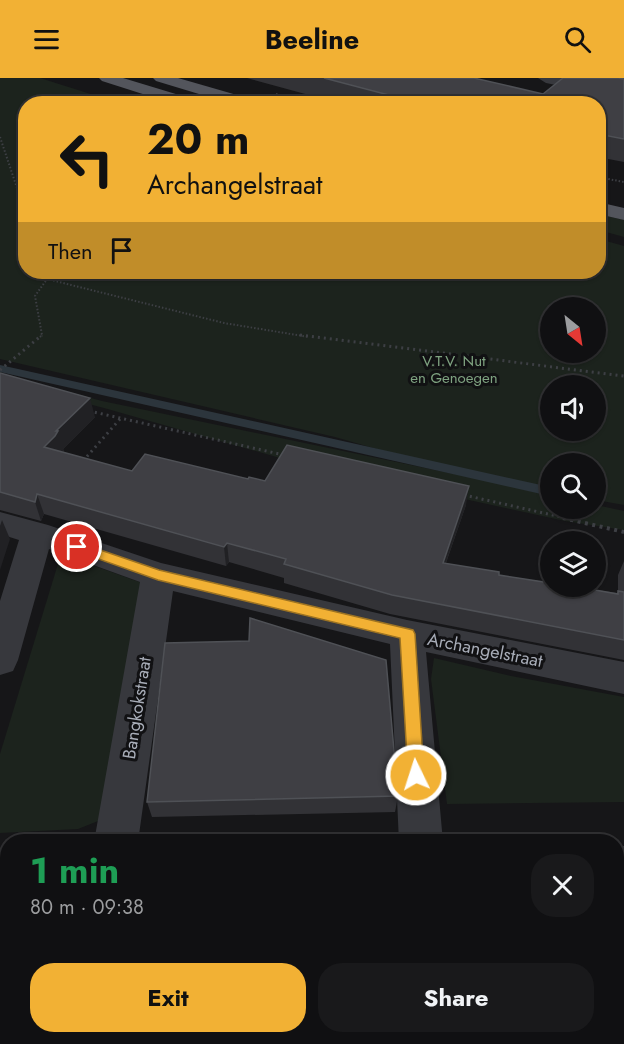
<!DOCTYPE html>
<html lang="en">
<head>
<meta charset="utf-8">
<style>
	body { margin:0; font-family:Jost,sans-serif; background:#19191b; color:#f1f3f6; height:100vh; display:flex; flex-direction:column; font-size:22px; white-space:nowrap }
	* { box-sizing:border-box; margin:0 }
	p { font-size:20px; color:#9c9d9f }
	.icon { flex:none; width:33px; height:33px; fill:none; stroke:currentColor; stroke-width:2; stroke-linecap:round; stroke-linejoin:round }
	.map { position:relative; flex:1; overflow:hidden }
	.sheet { position:absolute; left:0px; top:756px; width:624px; height:210px; display:flex; flex-direction:column; background:#101012; border-radius:24px 24px 0 0; box-shadow:0 2px 4px #0004,0 0 0 2px #303032 }
	.sheet>* { flex:none }
	.top-card { position:absolute; left:18px; top:18px; width:588px; height:183px; border-radius:24px; box-shadow:0 2px 4px #0004,0 0 0 2px #303032; background:#f2b134; color:#111; overflow:hidden }
	.needle { width:39px; rotate:150deg }
	.controls { position:absolute; left:540px; top:219px; display:grid; gap:12px }
	.controls a { display:grid; place-items:center; width:66px; height:66px; border-radius:50%; background:#101012; box-shadow:0 2px 4px #0004,0 0 0 2px #303032; font-size:30px }
	.pin { position:absolute; display:grid; place-items:center; width:51px; height:51px; color:#fff; margin:-26px; border:3px solid #fff; border-radius:50%; box-shadow:0 2px 6px #0007 }
	.me { position:absolute; width:66px; margin:-33px; rotate:356deg; stroke-linejoin:round; filter:drop-shadow(0 0 4px #0008) }
	.turn { display:flex; align-items:center; gap:21px; height:126px; padding:0 30px; font-size:27px }
	.turn .icon { width:78px; height:78px; stroke-width:2.5 }
	.turn b { display:block; font-size:42px; line-height:51px }
	.then { display:flex; align-items:center; height:57px; padding:0 30px; background:#0003; gap:12px; font-size:22px }
	.round { display:grid; place-items:center; flex:none; width:63px; height:63px; border-radius:24px; background:#19191b }
	.headline { display:flex; align-items:center; justify-content:space-between; height:102px; padding:0 30px }
	h1 { font-size:36px; font-weight:700; line-height:45px; color:#1e9e55 }
	.action { display:flex; gap:12px; margin-top:auto; padding:12px 30px }
	.action a { flex:1; height:69px; border-radius:24px; background:#f2b134; color:#111; font-size:24px; font-weight:700; line-height:69px; text-align:center }
	.action a+a { background:#19191b; color:#f1f3f6 }
	header { display:flex; justify-content:space-between; align-items:center; height:78px; padding:0 30px; background:#f2b134; color:#111; font-size:27px; font-weight:700 }
	.map>svg:first-child { display:block }
</style>
</head>
<body>
<header><svg class="icon" aria-label="menu" viewBox="0 0 24 24"><path d="M4 6h16M4 12h16M4 18h16"/></svg>Beeline<svg class="icon" aria-label="search" viewBox="0 0 24 24"><circle cx="10" cy="10" r="6"/><path d="M15 15l6 6"/></svg></header>
<div class="map">
<svg width="624" height="966" viewBox="0 0 624 966">
	<rect width="100%" height="100%" fill="#161618"/>
	<g fill="#1c231d" fill-rule="evenodd">
		<path d="M 0,0 L 40,0 L 119,25 L 26,26 L 26,194 L 598,194 L 599,161 L 624,168 L 624,427 L 596,422 L 596,386 L 550,386 L 550,415 L 518,410 L 550,418 L 550,430 L 596,430 L 596,427 L 624,433 L 624,452 L 565,443 L 287,382 L 104,330 L 0,303 L 0,295 L 102,323 L 488,403 L 335,359 L 0,281 ZM 550,230 L 596,230 L 596,274 L 550,274 ZM 550,308 L 596,308 L 596,352 L 550,352 Z"/>
		<path d="M 598,136 L 624,142 L 624,159 L 599,152 Z"/>
		<path d="M 61,476 L 145,506 L 103,741 L 78,751 L 0,755 L 0,676 Z"/>
		<path d="M 434,580 L 511,598 L 624,619 L 624,724 L 447,726 L 431,601 Z"/>
		<path d="M 616,817 L 624,817 L 624,875 L 617,876 Z"/>
		<rect x="0" y="832" width="7" height="68"/>
	</g>
	<g fill="#2c353c">
		<path d="M 0,287 L 550,409 L 550,418 L 0,294 Z"/>
		<path d="M 624,875 L 624,966 L 0,966 L 0,900 L 7,900 L 8,958 L 616,958 L 617,876 Z"/>
	</g>
	<g fill="none" stroke-linecap="round" stroke-linejoin="round">
		<g stroke="#3d3f44" stroke-width="2" stroke-dasharray="1.5 2" stroke-linecap="butt">
			<path d="M 276,16 L 310,26"/>
			<path d="M 0,59 L 26,137"/>
			<path d="M 598,99 L 624,104"/>
			<path d="M 44,194 L 47,201 L 224,245 L 309,259"/>
			<path d="M 40,259 L 42,257 L 35,218 L 47,201"/>
		</g>
		<g stroke="#3d3f44" stroke-width="3" stroke-dasharray="2 4" stroke-linecap="butt">
			<path d="M 300,257 L 624,298"/>
			<path d="M 0,292 L 42,257"/>
			<path d="M 89,333 L 284,377"/>
			<path d="M 83,383 L 120,341"/>
			<path d="M 464,417 L 570,441"/>
		</g>
		<path stroke="#3d3f44" stroke-width="4" stroke-dasharray="3 4.5" stroke-linecap="butt" d="M 563,440 L 624,454"/>
		<g stroke="#3d3f44" stroke-width="5" stroke-dasharray="4 6" stroke-linecap="butt">
			<path d="M 616,842 L 624,842"/>
			<path d="M 0,861 L 8,861"/>
		</g>
		<g fill="#37383d" fill-rule="evenodd">
			<path d="M 538,0 L 569,0 L 624,11 L 624,21 L 546,5 Z"/>
			<path d="M 0,434 L 48,447 L 161,485 L 407,542 L 624,584 L 624,616 L 426,574 L 443,764 L 399,764 L 390,566 L 173,513 L 138,764 L 94,764 L 140,504 L 49,471 L 18,582 L 13,593 L 0,597 L 0,523 L 19,462 L 0,456 Z"/>
			<rect x="616" y="768" width="8" height="44"/>
			<rect x="0" y="777" width="8" height="44"/>
		</g>
		<g fill="#53555c" fill-rule="evenodd">
			<path d="M 99,0 L 123,0 L 189,20 L 191,23 L 189,26 L 174,26 L 102,3 Z"/>
			<path d="M 153,0 L 178,0 L 258,23 L 260,26 L 232,26 L 156,3 Z"/>
			<path d="M 598,124 L 624,130 L 624,142 L 598,136 Z"/>
		</g>
	</g>
	<g fill="#323236">
		<path d="M 247,0 L 474,0 L 543,16 L 563,0 L 624,0 L 624,84 L 598,79 L 598,26 L 342,26 Z"/>
		<path d="M 0,295 L 95,339 L 63,371 L 64,373 L 63,374 L 132,393 L 248,401 L 466,427 L 446,485 L 499,497 L 617,515 L 618,513 L 618,497 L 624,483 L 624,582 L 390,536 L 284,505 L 284,500 L 229,484 L 226,488 L 44,436 L 41,443 L 0,432 Z"/>
		<path d="M 398,718 L 395,734 L 152,739 L 147,724 Z"/>
	</g>
	<g fill="#212124">
		<path d="M 90,320 L 95,339 L 63,371 L 64,373 L 61,378 L 44,369 L 56,353 Z"/>
		<path d="M 469,408 L 466,427 L 439,504 L 443,485 Z"/>
		<path d="M 37,416 L 44,436 L 41,443 L 35,424 Z"/>
		<path d="M 2,442 L 10,461 L 0,492 L 0,448 Z"/>
		<path d="M 227,465 L 229,484 L 226,488 L 224,469 Z"/>
	</g>
	<g fill="#3f3f44" stroke="#4f5156" stroke-width="1.5">
		<path d="M 324,0 L 474,0 L 543,16 L 563,0 L 618,0 L 624,1 L 624,61 L 598,56 L 598,26 L 423,26 Z"/>
		<path d="M 0,295 L 90,320 L 56,353 L 58,353 L 55,358 L 44,369 L 132,393 L 145,376 L 248,401 L 249,399 L 265,403 L 287,367 L 469,408 L 443,485 L 499,494 L 499,497 L 550,505 L 550,508 L 572,508 L 618,516 L 618,513 L 624,514 L 624,562 L 392,517 L 284,486 L 286,481 L 227,465 L 224,469 L 37,416 L 35,424 L 0,414 Z"/>
		<path d="M 250,540 L 386,582 L 398,718 L 147,724 L 165,565 L 249,563 Z"/>
	</g>
	<path fill="#f2b134" stroke="#9d7322" stroke-width="1.5" d="M 77,464 L 159,492 L 413,552 L 415,556 L 424,697 L 422,703 L 416,705 L 410,703 L 408,697 L 400,560 L 158,502 L 73,472 L 71,469 L 73,465 Z"/>
	<g text-anchor="middle" dominant-baseline="central" stroke-width="6" stroke-linejoin="round" paint-order="stroke">
		<g font-size="15" fill="#7fa381" stroke="#111113">
			<text x="454" y="283">V.T.V. Nut<tspan x="454" dy="17">en Genoegen</tspan></text>
		</g>
		<g font-size="18" fill="#a8adb8" stroke="#111113">
			<text transform="translate(485 572) rotate(11)">Archangelstraat</text>
			<text transform="translate(137 630) rotate(-81)">Bangkokstraat</text>
		</g>
	</g>
</svg>
<div class="controls">
<a><svg class="needle" viewBox="-14 -14 28 28"><path d="M0-13l5 13h-10z" fill="#e53935"/><path d="M0 13l5-13h-10z" fill="#9c9d9f"/></svg></a>
<a><svg class="icon" aria-label="sound" viewBox="0 0 24 24"><path d="M4 9h4l5-4v14l-5-4H4zM17 9q2 3 0 6"/></svg></a>
<a><svg class="icon" aria-label="search" viewBox="0 0 24 24"><circle cx="10" cy="10" r="6"/><path d="M15 15l6 6"/></svg></a>
<a><svg class="icon" aria-label="layers" viewBox="0 0 24 24"><path d="M12 4l9 5-9 5-9-5zM3 14l9 5 9-5"/></svg></a>
</div>
<div class="pin" style="left:77px;top:469px;background:#d93025"><svg class="icon" aria-label="arrive" viewBox="0 0 24 24"><path d="M6 21V4h12l-3 4 3 4H6"/></svg></div>
<svg class="me" style="left:416px;top:697px" viewBox="-20 -20 40 40"><circle r="17" fill="#f2b134" stroke="#fff" stroke-width="3"/><path d="M0-11L8 9 0 5-8 9z" fill="#fff"/></svg>
<div class="top-card">
<div class="turn"><svg class="icon" aria-label="left" viewBox="0 0 24 24"><path d="M17 20v-9H6M10 6l-5 5 5 5"/></svg><div><b>20 m</b>Archangelstraat</div></div>
<div class="then">Then<svg class="icon" aria-label="arrive" viewBox="0 0 24 24"><path d="M6 21V4h12l-3 4 3 4H6"/></svg></div>
</div>
<section class="sheet">
<div class="headline"><div><h1>1 min</h1><p>80 m · 09:38</p></div><a class="round"><svg class="icon" aria-label="close" viewBox="0 0 24 24"><path d="M6 6l12 12M18 6L6 18"/></svg></a></div>
<div class="action"><a>Exit</a><a>Share</a></div>
</section>
</div>
</body>
</html>
